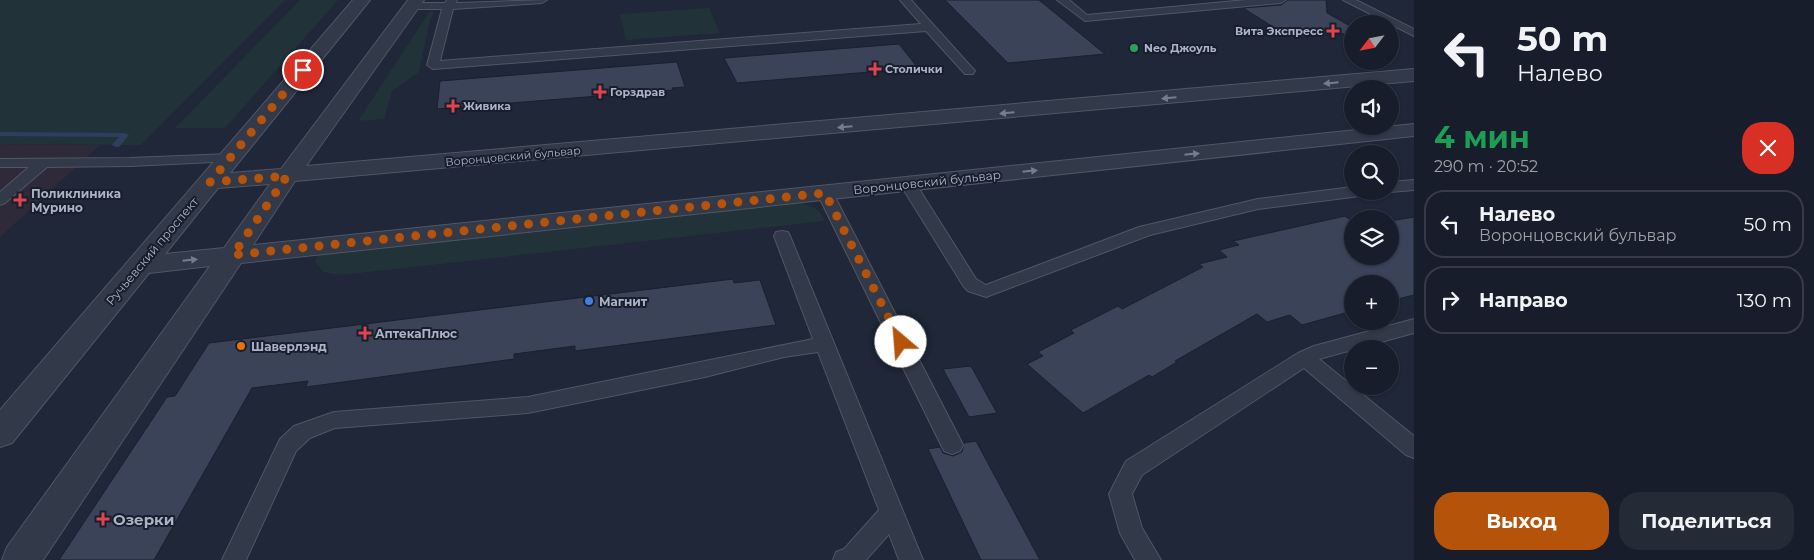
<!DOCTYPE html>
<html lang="ru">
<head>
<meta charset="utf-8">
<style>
	body { margin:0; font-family:Montserrat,sans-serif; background:#242a36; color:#f1f3f6; height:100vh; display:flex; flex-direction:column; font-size:19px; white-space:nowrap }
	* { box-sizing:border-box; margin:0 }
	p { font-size:16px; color:#9ea2a8 }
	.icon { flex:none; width:28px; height:28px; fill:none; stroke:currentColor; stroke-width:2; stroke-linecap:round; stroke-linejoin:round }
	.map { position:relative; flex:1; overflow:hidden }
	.details { display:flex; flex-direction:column; background:#171d2a; width:400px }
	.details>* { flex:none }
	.top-card { background:#171d2a; color:#f1f3f6; overflow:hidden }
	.needle { width:32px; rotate:238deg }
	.controls { position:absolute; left:1344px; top:15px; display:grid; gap:10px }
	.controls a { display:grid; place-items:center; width:55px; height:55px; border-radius:50%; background:#171d2a; box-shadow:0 1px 4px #0004,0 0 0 1px #363b47; font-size:25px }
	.pin { position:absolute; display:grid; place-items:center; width:42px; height:42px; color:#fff; margin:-21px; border:2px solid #fff; border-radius:50%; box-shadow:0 1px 5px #0007 }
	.me { position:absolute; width:55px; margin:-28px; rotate:333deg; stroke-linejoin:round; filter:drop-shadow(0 0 4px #0008) }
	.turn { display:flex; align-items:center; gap:18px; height:105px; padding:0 20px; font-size:22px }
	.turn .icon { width:65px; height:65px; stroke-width:2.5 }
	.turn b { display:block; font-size:35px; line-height:42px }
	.round { display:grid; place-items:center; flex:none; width:52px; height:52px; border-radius:20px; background:#242a36 }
	.overview { display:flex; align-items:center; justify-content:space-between; height:85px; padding:0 20px }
	h1 { font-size:30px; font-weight:700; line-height:38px; color:#1e9e55 }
	.primary-button { display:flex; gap:10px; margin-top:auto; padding:10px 20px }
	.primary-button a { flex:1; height:58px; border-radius:20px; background:#b45309; color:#fff; font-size:20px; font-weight:700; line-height:58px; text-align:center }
	.primary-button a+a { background:#242a36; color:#f1f3f6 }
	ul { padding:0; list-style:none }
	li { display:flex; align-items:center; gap:15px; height:68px; margin:0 10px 8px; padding:0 10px; border:2px solid #363b47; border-radius:20px }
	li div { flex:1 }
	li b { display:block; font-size:19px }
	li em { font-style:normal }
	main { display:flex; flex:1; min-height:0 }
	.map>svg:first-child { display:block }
</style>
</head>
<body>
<main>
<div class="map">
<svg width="1414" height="560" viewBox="0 0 1414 560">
	<rect width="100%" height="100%" fill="#1f2738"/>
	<path fill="#2e2a39" d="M 0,144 L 100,145 L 0,237 Z"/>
	<g fill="#213339">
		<path d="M 0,0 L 285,0 L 141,145 L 0,144 Z"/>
		<path d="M 300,0 L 338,0 L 225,128 L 175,128 Z"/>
		<path d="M 709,8 L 720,33 L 626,40 L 620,14 Z"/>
		<path d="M 430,11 L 434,13 L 430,20 L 419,72 L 392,91 L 384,119 L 358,121 Z"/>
		<path d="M 799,203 C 813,205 819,209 825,221 L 341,275 L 323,272 L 315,261 L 318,254 Z"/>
	</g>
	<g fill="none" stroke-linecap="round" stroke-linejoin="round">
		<path fill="#2f3e5e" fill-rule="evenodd" d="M 0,132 L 125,133 L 129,135 L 119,147 L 116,147 L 112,145 L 119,137 L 0,136 Z"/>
	</g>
	<g fill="#3a4358" stroke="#1a202e">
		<path d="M 945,0 L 1039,0 L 1105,54 L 1008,63 Z"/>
		<path d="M 1288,0 L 1326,0 L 1327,13 L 1352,27 L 1352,33 L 1291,38 L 1243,8 L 1281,5 Z"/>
		<path d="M 899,44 L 918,68 L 737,83 L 724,58 Z"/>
		<path d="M 677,62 L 685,87 L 672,88 L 673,90 L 437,109 L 440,81 Z"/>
		<path d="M 1345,216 L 1352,221 L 1352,256 L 1390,256 L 1390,221 L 1414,217 L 1414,295 L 1390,301 L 1390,284 L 1352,284 L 1352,311 L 1302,325 L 1290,315 L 1267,322 L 1257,314 L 1175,361 L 1177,362 L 1152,377 L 1149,375 L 1083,413 L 1027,364 L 1043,356 L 1038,352 L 1074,333 L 1071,330 L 1118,306 L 1122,309 L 1203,267 L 1199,264 L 1227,257 L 1219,250 L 1239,245 L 1233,241 Z"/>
		<path d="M 733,279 L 734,283 L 760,280 L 776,325 L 575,351 L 575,346 L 514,354 L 514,359 L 306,387 L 308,381 L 252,388 L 154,560 L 59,560 L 167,397 L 175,396 L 209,343 Z"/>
		<path d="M 971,366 L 988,397 L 997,413 L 969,417 L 943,369 Z"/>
		<path d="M 976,441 L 1040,560 L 981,560 L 928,449 L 940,447 L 943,453 L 953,456 L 962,452 L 964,443 Z"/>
	</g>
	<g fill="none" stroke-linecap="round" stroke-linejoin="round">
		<defs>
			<g id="lane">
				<path d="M 447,0 L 457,0 L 456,3 L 547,0 L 542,3 L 453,9 L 440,61 L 921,24 L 900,0 L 911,0 L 975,71 L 973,74 L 965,74 L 926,31 L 433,69 L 427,65 L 442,9 L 412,9 L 407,6 L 412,3 L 445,3 Z"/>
				<path d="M 1057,0 L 1069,0 L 1087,15 L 1246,0 L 1286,0 L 1281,3 L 1085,21 Z"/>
				<path d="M 1343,0 L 1356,0 L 1414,29 L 1414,36 Z"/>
				<path d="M 230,154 L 237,158 L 235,161 L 130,166 L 47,167 L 5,203 L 0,205 L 0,192 L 29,167 L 0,167 L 0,159 L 130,158 Z"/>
				<path d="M 908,179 L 916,184 L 976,279 L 986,285 L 1139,227 L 1258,199 L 1352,187 L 1352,191 L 1367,191 L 1360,196 L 1258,209 L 1150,235 L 986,297 L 968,291 L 964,287 L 900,184 Z"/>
				<path d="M 1414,180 L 1414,190 L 1390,192 L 1389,191 L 1390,182 Z"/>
				<path d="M 825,188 L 833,193 L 960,439 L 963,445 L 960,451 L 952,454 L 944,451 L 817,193 Z"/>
				<path d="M 782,231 L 788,232 L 790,236 L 923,560 L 899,560 L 889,534 L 866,560 L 833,560 L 836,552 L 844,549 L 879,510 L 818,352 L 784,357 L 705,377 L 528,413 L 335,428 L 310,438 L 296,451 L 246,560 L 222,560 L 280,439 L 294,426 L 334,412 L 528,397 L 813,339 L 774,236 L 776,232 Z"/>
				<path d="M 1414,319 L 1414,333 L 1319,359 L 1414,436 L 1414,458 L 1406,455 L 1304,368 L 1142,475 L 1132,494 L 1142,528 L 1161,560 L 1135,560 L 1120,533 L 1109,494 L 1126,461 L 1298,353 L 1314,346 Z"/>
			</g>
			<path id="street" d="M 353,0 L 370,0 L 230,173 L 281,169 L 408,0 L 424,0 L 306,166 L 1414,69 L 1414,81 L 295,181 L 253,245 L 1414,124 L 1414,136 L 241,263 L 43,560 L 2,560 L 7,547 L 210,266 L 149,273 L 12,443 L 0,447 L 0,410 ZM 270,184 L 224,248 L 165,254 L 218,188 Z"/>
		</defs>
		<use href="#lane" stroke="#505666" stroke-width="2"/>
		<use href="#street" stroke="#505666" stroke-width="2"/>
		<use href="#lane" fill="#323948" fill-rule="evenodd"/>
		<use href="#street" fill="#323948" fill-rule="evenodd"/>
	</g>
	<defs><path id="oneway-solid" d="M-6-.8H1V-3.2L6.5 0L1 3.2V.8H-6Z" transform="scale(1.25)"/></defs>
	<g fill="#757c8d">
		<use href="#oneway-solid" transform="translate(1331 83) rotate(174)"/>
		<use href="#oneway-solid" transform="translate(1169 98) rotate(175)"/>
		<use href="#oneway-solid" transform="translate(1007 113) rotate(175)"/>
		<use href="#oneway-solid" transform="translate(845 127) rotate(175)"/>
		<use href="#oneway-solid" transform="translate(1192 154) rotate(-6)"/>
		<use href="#oneway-solid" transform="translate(1030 171) rotate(-6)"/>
		<use href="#oneway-solid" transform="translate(190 260) rotate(-6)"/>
	</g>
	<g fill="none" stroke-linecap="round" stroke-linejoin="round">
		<path stroke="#b45309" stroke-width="9" stroke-dasharray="0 16.2" d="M 303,70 L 210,182 L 287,176 L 233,255 L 825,193 L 901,342"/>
	</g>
	<g fill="#e0444e" stroke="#181e2c" stroke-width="2">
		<path d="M1330.5 23.5h5v5h5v5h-5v5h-5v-5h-5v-5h5z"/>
		<path d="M872.5 61.5h5v5h5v5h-5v5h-5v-5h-5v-5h5z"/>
		<path d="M597.5 84.5h5v5h5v5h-5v5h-5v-5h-5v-5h5z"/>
		<path d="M450.5 98.5h5v5h5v5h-5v5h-5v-5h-5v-5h5z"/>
		<path d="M17.5 192.5h5v5h5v5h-5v5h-5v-5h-5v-5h5z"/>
		<path d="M362.5 325.5h5v5h5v5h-5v5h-5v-5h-5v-5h5z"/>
		<path d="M100.5 511.5h5v5h5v5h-5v5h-5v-5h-5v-5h5z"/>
	</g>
	<circle fill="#2e9e5b" stroke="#181e2c" stroke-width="2" cx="1134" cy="48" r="5"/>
	<circle fill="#3f7fe0" stroke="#181e2c" stroke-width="2" cx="589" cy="301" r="5"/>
	<circle fill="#e8710a" stroke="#181e2c" stroke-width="2" cx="241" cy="346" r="5"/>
	<g text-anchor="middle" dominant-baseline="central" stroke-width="4" stroke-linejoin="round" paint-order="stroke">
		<g font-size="11" font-weight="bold" fill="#acb3c5" stroke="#181e2c" text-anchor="start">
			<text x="1323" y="31" text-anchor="end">Вита Экспресс</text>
			<text x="1144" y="48">Neo Джоуль</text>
			<text x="885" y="69">Столички</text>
			<text x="610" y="92">Горздрав</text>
			<text x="463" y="106">Живика</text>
		</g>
		<g font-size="11" fill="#acb3c5" stroke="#181e2c">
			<text transform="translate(513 156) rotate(-5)">Воронцовский бульвар</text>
		</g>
		<g font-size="12" fill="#acb3c5" stroke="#181e2c">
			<text transform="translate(927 182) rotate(-6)">Воронцовский бульвар</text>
			<text transform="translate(152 251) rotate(-50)">Ручьевский проспект</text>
		</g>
		<g font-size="12" font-weight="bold" fill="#acb3c5" stroke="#181e2c" text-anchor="start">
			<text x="31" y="193">Поликлиника<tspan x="31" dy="14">Мурино</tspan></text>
			<text x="599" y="301">Магнит</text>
			<text x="375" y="333">АптекаПлюс</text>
			<text x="251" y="346">Шаверлэнд</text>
		</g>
		<g font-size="15" font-weight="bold" fill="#acb3c5" stroke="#181e2c" text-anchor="start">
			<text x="113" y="519">Озерки</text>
		</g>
	</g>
</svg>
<div class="controls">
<a><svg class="needle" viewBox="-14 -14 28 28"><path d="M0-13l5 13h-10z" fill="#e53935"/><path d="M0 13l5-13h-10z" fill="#9ea2a8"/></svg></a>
<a><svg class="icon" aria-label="sound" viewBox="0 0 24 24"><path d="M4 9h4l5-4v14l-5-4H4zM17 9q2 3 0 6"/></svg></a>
<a><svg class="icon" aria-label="search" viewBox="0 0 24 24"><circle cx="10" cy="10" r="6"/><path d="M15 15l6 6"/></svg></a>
<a><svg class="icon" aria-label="layers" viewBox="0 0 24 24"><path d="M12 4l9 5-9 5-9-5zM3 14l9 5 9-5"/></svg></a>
<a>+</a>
<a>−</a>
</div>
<div class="pin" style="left:303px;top:70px;background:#d93025"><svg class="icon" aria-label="arrive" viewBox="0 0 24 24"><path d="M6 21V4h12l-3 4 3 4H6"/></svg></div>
<svg class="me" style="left:901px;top:342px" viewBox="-20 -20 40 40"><circle r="19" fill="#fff"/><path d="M0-13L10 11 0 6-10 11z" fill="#b45309"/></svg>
</div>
<section class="details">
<div class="top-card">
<div class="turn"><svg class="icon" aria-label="left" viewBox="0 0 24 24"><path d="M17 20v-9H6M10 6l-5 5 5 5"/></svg><div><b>50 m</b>Налево</div></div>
</div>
<div class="overview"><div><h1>4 мин</h1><p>290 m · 20:52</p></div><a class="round" style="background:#d93025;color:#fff"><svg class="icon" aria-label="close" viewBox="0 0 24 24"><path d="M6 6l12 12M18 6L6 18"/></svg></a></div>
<ul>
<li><svg class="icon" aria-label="left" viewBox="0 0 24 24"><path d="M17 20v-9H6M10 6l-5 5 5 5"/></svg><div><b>Налево</b><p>Воронцовский бульвар</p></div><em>50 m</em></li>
<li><svg class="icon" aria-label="right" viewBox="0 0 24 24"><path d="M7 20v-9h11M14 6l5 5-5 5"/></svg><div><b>Направо</b></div><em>130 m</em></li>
</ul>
<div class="primary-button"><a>Выход</a><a>Поделиться</a></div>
</section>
</main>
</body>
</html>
